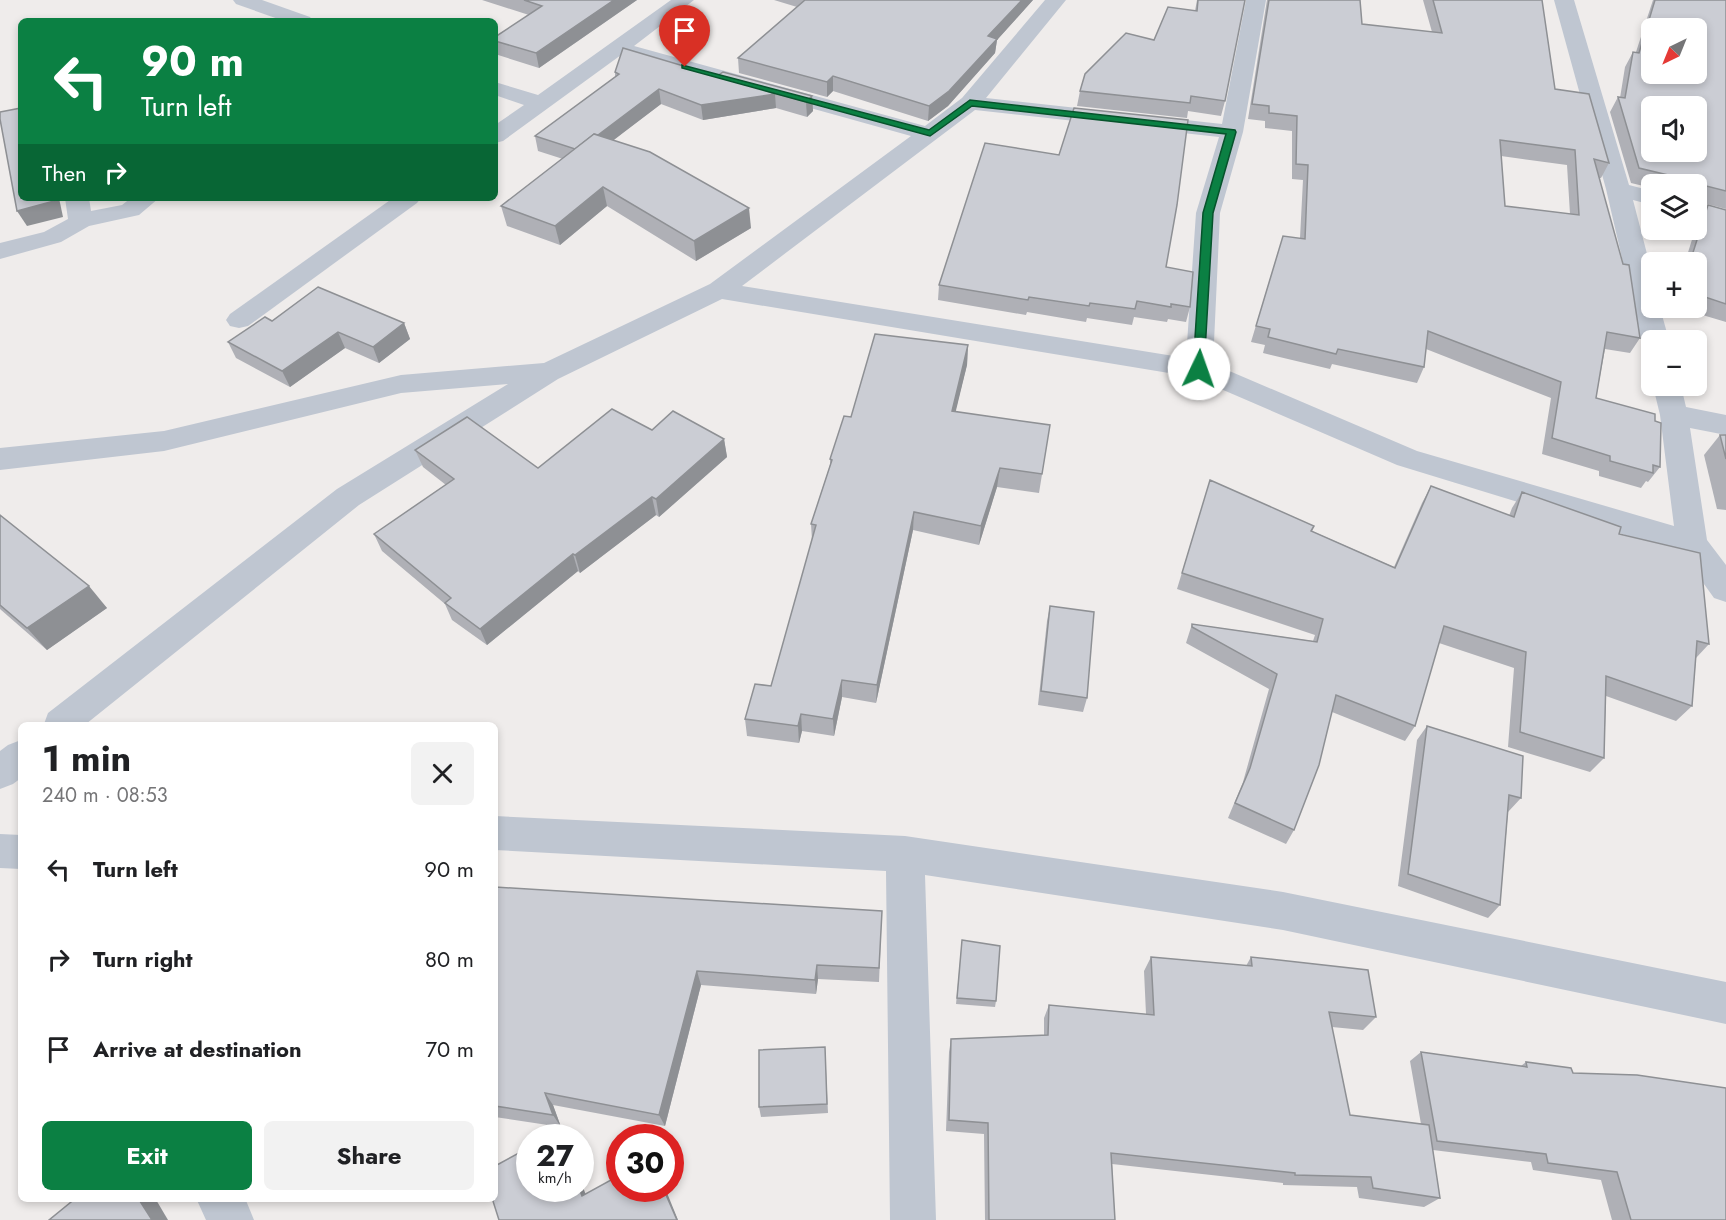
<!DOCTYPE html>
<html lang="en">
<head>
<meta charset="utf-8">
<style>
	body { margin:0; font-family:Jost,sans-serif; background:#f2f2f2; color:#202124; height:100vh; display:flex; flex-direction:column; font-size:22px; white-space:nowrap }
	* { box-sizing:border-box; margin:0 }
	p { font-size:20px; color:#757577 }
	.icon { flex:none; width:33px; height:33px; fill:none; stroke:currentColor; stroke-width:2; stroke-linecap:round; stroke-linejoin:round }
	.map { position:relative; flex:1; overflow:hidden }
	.sheet { position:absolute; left:18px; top:722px; width:480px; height:480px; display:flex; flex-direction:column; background:#fff; border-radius:9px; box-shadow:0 3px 9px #0003 }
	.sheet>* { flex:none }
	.top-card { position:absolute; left:18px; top:18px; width:480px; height:183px; border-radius:9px; box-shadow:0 3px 9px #0003; background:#0b8043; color:#fff; overflow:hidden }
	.needle { width:39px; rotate:223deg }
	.buttons { position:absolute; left:1641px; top:18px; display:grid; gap:12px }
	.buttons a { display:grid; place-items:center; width:66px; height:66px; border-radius:9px; background:#fff; box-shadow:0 3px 9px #0003; font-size:30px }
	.speed { position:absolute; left:516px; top:1124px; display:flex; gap:12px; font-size:30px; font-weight:700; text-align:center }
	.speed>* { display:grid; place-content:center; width:78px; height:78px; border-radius:50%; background:#fff; box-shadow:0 3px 9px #0003; line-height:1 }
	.speed small { font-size:15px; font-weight:400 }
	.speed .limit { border:9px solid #d22; background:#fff; color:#111 }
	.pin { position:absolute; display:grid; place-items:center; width:51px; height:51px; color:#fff; margin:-62px -26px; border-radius:50% 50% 50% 0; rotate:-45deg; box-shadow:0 0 6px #0007 }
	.pin .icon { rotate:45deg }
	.me { position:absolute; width:66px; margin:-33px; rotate:3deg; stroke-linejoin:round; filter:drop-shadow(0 0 4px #0008) }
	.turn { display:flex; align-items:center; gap:21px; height:126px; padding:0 24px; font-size:27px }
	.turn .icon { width:78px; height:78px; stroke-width:2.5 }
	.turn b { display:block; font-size:42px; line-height:51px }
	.then { display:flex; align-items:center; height:57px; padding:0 24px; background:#0003; gap:12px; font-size:22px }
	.round { display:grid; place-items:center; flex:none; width:63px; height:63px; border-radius:9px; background:#f2f2f2 }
	.overview { display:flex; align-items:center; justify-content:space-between; height:102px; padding:0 24px }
	h1 { font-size:36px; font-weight:700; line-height:45px }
	.cta { display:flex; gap:12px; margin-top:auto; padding:12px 24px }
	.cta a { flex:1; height:69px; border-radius:9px; background:#0b8043; color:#fff; font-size:24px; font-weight:700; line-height:69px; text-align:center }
	.cta a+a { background:#f2f2f2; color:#202124 }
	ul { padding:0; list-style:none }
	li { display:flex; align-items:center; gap:18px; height:90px; padding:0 24px }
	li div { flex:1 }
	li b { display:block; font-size:22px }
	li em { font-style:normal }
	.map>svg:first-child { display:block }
</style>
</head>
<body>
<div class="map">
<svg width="1726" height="1220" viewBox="0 0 1726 1220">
	<rect width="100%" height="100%" fill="#efeceb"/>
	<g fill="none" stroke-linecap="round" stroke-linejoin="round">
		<g fill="#bfc6d1" fill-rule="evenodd">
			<path d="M 233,0 L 262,0 L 310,17 L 313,21 L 284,21 L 236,4 Z"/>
			<path d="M 671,0 L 694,0 L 634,46 L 925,126 L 962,98 L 1045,0 L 1066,0 L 986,98 L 1222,124 L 1246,0 L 1266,0 L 1243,132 L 1220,213 L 1213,364 L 1417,451 L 1674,526 L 1660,415 L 1653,386 L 1681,386 L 1686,407 L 1726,415 L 1726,435 L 1690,428 L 1707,540 L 1726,565 L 1726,602 L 1714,598 L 1681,552 L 1397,465 L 1193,377 L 722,299 L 558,379 L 359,505 L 86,724 L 44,724 L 48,713 L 337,489 L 508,384 L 401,393 L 164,451 L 0,470 L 0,448 L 164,431 L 401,375 L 544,363 L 710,284 L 911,136 L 621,55 L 503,141 L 495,143 L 495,125 L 524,105 L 495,95 L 495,82 L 538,95 ZM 975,110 L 1219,137 L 1196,213 L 1186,358 L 742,286 Z"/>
			<path d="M 1554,0 L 1574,0 L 1629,185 L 1652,191 L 1652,205 L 1633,200 L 1652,273 L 1652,308 L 1660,308 L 1669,340 L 1652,340 L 1652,348 L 1645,346 L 1641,340 L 1606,189 Z"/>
			<path d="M 65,198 L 89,198 L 91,211 L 122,205 L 131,198 L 159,198 L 139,215 L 89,226 L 61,242 L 0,259 L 0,243 L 44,232 L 68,219 Z"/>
			<path d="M 393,198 L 421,198 L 417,203 L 248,326 L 239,328 L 230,326 L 226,320 L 230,314 Z"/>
			<path d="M 1696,203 L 1726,211 L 1726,225 L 1696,218 Z"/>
			<path d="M 21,740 L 21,778 L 13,784 L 0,789 L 0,751 L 8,745 Z"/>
			<path d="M 495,816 L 905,836 L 1283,892 L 1726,982 L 1726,1024 L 1283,930 L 925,875 L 936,1220 L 890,1220 L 886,871 L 495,850 Z"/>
			<path d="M 0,834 L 21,835 L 21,869 L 0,868 Z"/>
			<path d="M 196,1198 L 245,1198 L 254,1220 L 206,1220 Z"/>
		</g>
	</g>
	<g fill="#afb0b6" fill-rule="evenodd">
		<path d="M 482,0 L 637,0 L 539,68 L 495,54 L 495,37 L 529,15 Z"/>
		<path d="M 774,0 L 1033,0 L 997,40 L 995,53 L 948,106 L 928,121 L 833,91 L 827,97 L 739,73 L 738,58 L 797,7 Z"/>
		<path d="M 1197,0 L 1245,0 L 1225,101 L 1221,116 L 1188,111 L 1187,118 L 1077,106 L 1080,91 L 1195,11 Z"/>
		<path d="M 1267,0 L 1360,0 L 1362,24 L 1432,32 L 1423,0 L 1542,0 L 1555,89 L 1609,163 L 1601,178 L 1599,178 L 1640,338 L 1630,353 L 1605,349 L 1596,398 L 1655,421 L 1660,467 L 1648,482 L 1646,481 L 1641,488 L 1599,476 L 1599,471 L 1542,454 L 1551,398 L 1426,349 L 1424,367 L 1417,383 L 1332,364 L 1330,369 L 1263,353 L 1265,345 L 1251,342 L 1278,252 L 1300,238 L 1303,180 L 1292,179 L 1292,131 L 1265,128 L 1265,121 L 1248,119 ZM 1501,156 L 1567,165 L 1570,214 L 1505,206 Z"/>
		<path d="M 1653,0 L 1726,0 L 1726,209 L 1696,201 L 1696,184 L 1652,184 L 1652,188 L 1631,183 L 1610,112 L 1618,97 L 1620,98 L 1625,67 L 1633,52 L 1636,52 Z"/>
		<path d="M 615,72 L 717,76 L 812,96 L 813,111 L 807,117 L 776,108 L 703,120 L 661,104 L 613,140 L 751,228 L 696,261 L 607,206 L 560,245 L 507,226 L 501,206 L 563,159 L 538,151 L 535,136 L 615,77 Z"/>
		<path d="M 1708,205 L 1726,210 L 1726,322 L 1679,308 L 1696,308 L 1696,262 L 1685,262 L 1695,230 L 1696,230 L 1698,221 Z"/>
		<path d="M 1166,267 L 1190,307 L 1186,322 L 1168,319 L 1167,322 L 1134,317 L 1132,325 L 1087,318 L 1086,322 L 1027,312 L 1026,315 L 938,300 L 939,285 Z"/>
		<path d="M 404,323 L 410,339 L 379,363 L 345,348 L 290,387 L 236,358 L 228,342 Z"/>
		<path d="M 968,345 L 967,365 L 955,412 L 1050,425 L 1039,493 L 997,487 L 979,545 L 913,530 L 876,703 L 842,697 L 834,736 L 802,731 L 799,743 L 747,736 L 745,719 L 771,686 L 812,540 L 811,524 L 830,465 L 830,459 L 851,417 Z"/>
		<path d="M 652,430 L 724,439 L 727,457 L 659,517 L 656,515 L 580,573 L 578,571 L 487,645 L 452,620 L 445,604 L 382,551 L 374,534 L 446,485 L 423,467 L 415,450 L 538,468 Z"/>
		<path d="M 1720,435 L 1726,435 L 1726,510 L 1717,509 L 1704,455 Z"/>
		<path d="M 1210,480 L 1314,526 L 1312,531 L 1394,567 L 1422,503 L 1431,486 L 1509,516 L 1512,508 L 1522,492 L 1619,534 L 1709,644 L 1696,658 L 1692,706 L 1676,721 L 1606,696 L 1604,758 L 1590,772 L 1508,747 L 1514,668 L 1439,643 L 1415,726 L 1405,741 L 1332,712 L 1294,830 L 1286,844 L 1228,818 L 1243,782 L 1269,689 L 1186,643 L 1192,624 L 1313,641 L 1315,635 L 1177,589 Z"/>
		<path d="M 0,515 L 107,608 L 47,650 L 0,609 Z"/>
		<path d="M 1050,606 L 1087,698 L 1083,712 L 1038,705 L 1047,621 Z"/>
		<path d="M 1427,726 L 1521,798 L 1508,812 L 1500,905 L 1488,918 L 1398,886 L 1417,740 Z"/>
		<path d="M 495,887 L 882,911 L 879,982 L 818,979 L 816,994 L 701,985 L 665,1126 L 553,1105 L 561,1127 L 495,1117 Z"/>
		<path d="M 962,940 L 996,1001 L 995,1007 L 956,1004 Z"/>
		<path d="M 1151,957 L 1246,966 L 1251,957 L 1376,1017 L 1363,1030 L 1332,1027 L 1350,1115 L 1421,1124 L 1410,1061 L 1421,1052 L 1521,1066 L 1526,1062 L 1573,1073 L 1726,1220 L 1612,1220 L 1601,1180 L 1533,1170 L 1531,1162 L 1433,1150 L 1440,1198 L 1424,1207 L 1359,1198 L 1357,1187 L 1283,1185 L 1283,1183 L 1112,1164 L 1115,1220 L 985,1220 L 984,1134 L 946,1131 L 949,1052 L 951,1039 L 1044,1035 L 1044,1018 L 1049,1005 L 1146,1014 L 1144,971 Z"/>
		<path d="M 825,1047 L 828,1113 L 761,1117 L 759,1107 Z"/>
	</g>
	<g fill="#8e9094">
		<path d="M 614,0 L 637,0 L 539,68 L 536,53 Z"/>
		<path d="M 1022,0 L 1033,0 L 997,40 L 995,53 L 948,106 L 928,121 L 929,106 L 988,36 Z"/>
		<path d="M 833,76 L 833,91 L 827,97 L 827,82 Z"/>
		<path d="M 659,89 L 661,104 L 581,165 L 578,150 Z"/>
		<path d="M 775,94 L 776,108 L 703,120 L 701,105 Z"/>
		<path d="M 812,96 L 813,111 L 807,117 L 806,102 Z"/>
		<path d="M 603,187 L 607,206 L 560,245 L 555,226 Z"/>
		<path d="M 53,198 L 59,198 L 63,217 L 27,226 L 17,211 Z"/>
		<path d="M 749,208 L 751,228 L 696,261 L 694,241 Z"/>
		<path d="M 404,323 L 410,339 L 379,363 L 373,347 Z"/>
		<path d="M 338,332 L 345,348 L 290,387 L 282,371 Z"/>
		<path d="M 968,345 L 967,365 L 951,431 L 952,411 Z"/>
		<path d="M 724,439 L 727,457 L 659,517 L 656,499 Z"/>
		<path d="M 1000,468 L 997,487 L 979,545 L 981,526 Z"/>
		<path d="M 652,497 L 656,515 L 580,573 L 575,555 Z"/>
		<path d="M 914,512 L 913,530 L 876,703 L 877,685 Z"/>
		<path d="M 573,554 L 578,571 L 487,645 L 480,629 Z"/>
		<path d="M 89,586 L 107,608 L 47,650 L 27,628 Z"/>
		<path d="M 842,680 L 842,697 L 834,736 L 833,719 Z"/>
		<path d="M 801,714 L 802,731 L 799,743 L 798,726 Z"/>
		<path d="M 817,965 L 818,979 L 816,994 L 815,980 Z"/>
		<path d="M 697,971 L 701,985 L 665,1126 L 659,1115 Z"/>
		<path d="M 545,1093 L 553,1105 L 561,1127 L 553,1115 Z"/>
		<path d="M 580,1179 L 590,1206 L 582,1196 L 579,1188 L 580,1188 Z"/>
		<path d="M 663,1188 L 665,1188 L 678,1220 L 677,1220 Z"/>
		<path d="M 138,1198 L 155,1198 L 168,1220 L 152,1220 Z"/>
	</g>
	<g fill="#cbcdd4" stroke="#8e9094" stroke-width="1.5" fill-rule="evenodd">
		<path d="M 524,0 L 614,0 L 536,53 L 495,41 L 495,37 L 542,6 Z"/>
		<path d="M 805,0 L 1022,0 L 988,36 L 997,39 L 949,91 L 929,106 L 833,76 L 827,82 L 738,58 Z"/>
		<path d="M 1198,0 L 1245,0 L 1225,101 L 1191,96 L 1190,103 L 1080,91 L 1085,74 L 1126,33 L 1154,40 L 1168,7 L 1197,11 Z"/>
		<path d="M 1269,0 L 1360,0 L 1362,24 L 1442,33 L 1433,0 L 1542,0 L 1555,89 L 1589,94 L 1609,163 L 1594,159 L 1623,264 L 1629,265 L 1640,338 L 1607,332 L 1596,398 L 1655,414 L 1655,421 L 1661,423 L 1660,467 L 1653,465 L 1653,473 L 1610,461 L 1610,456 L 1552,438 L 1561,382 L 1428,331 L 1424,367 L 1338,349 L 1336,354 L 1268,337 L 1270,329 L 1256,326 L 1283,236 L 1305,239 L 1308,165 L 1296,164 L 1297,116 L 1269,113 L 1269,106 L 1252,104 ZM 1500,140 L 1575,150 L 1579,215 L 1505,206 Z"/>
		<path d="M 1655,0 L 1726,0 L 1726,191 L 1706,186 L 1706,184 L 1639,168 L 1618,97 L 1625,98 L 1633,52 L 1639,53 ZM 1652,28 L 1696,28 L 1696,74 L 1652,74 ZM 1652,106 L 1696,106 L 1696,152 L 1652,152 Z"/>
		<path d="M 623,48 L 717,76 L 723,72 L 812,96 L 806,102 L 764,90 L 775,94 L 701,105 L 659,89 L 598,135 L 594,134 L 575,149 L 535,136 L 619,74 L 615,72 Z"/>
		<path d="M 21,108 L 21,198 L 53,198 L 54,201 L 17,211 L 0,119 L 0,112 Z"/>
		<path d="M 1074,108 L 1188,120 L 1177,205 L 1166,267 L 1193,272 L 1190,307 L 1171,304 L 1171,307 L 1137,301 L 1135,309 L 1090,303 L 1089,306 L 1029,297 L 1028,300 L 939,285 L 985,143 L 1059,155 Z"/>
		<path d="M 594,134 L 650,152 L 749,208 L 694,241 L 603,187 L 555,226 L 501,206 Z"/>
		<path d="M 1708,205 L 1726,210 L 1726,304 L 1696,294 L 1696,262 L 1690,262 Z"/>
		<path d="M 318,287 L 404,323 L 373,347 L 338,332 L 282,371 L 228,342 L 265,317 L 272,321 Z"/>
		<path d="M 875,334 L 968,345 L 952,411 L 1050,425 L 1042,474 L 1000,468 L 981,526 L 914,512 L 877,685 L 842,680 L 833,719 L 801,714 L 798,726 L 745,719 L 755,684 L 771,686 L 816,525 L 811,524 L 832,460 L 830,459 L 844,416 L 851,417 Z"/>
		<path d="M 612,409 L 652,430 L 673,411 L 724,439 L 656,499 L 652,497 L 575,555 L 573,554 L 480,629 L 445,603 L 451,598 L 374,534 L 454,479 L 415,450 L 467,417 L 538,468 Z"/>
		<path d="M 1720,435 L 1726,435 L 1726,459 Z"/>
		<path d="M 1210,480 L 1314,526 L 1311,531 L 1395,568 L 1431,486 L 1514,517 L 1522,492 L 1621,527 L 1619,534 L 1700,553 L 1709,644 L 1697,641 L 1692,706 L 1606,676 L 1604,758 L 1520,732 L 1526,652 L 1444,626 L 1415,726 L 1336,695 L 1319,765 L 1294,830 L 1235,803 L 1250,768 L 1277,674 L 1192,627 L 1192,624 L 1317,642 L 1323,619 L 1182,573 Z"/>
		<path d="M 0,515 L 89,586 L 27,628 L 0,605 Z"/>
		<path d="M 1050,606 L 1094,612 L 1087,698 L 1041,691 Z"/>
		<path d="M 1427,726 L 1523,756 L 1521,798 L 1509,795 L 1500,905 L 1408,874 Z"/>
		<path d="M 495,887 L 882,911 L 879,968 L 817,965 L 815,980 L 697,971 L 659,1115 L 545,1093 L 553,1115 L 495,1106 Z"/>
		<path d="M 962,940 L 1000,946 L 996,1001 L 957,998 Z"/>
		<path d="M 1151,957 L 1252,966 L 1251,957 L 1368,970 L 1376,1017 L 1329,1012 L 1350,1115 L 1429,1125 L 1440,1198 L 1373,1188 L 1371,1177 L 1295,1175 L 1295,1173 L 1111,1153 L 1115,1220 L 989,1220 L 988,1123 L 949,1120 L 951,1039 L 1048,1035 L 1049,1005 L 1154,1015 Z"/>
		<path d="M 825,1047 L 827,1104 L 759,1107 L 759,1050 Z"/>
		<path d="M 1421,1052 L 1527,1067 L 1526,1062 L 1571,1068 L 1573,1073 L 1637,1075 L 1726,1088 L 1726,1220 L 1631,1220 L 1617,1172 L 1548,1163 L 1546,1154 L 1437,1141 Z"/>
		<path d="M 559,1132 L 561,1137 L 549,1137 Z"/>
		<path d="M 530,1147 L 530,1188 L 579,1188 L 582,1196 L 620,1175 L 620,1188 L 663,1188 L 677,1220 L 499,1220 L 492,1198 L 495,1198 L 495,1166 Z"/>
		<path d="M 76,1198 L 138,1198 L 152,1220 L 49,1220 Z"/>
	</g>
	<path fill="#0b8043" stroke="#07532c" stroke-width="1.5" d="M 682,65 L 929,130 L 970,100 L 1235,130 L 1236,132 L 1213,213 L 1204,369 L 1199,372 L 1193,369 L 1203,213 L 1226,134 L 972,106 L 930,136 L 682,68 Z"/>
</svg>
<div class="buttons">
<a><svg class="needle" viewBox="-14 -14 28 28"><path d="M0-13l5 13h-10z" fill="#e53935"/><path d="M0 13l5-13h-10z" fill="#757577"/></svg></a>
<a><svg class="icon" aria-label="sound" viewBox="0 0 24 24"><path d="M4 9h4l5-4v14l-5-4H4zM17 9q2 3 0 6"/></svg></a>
<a><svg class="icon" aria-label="layers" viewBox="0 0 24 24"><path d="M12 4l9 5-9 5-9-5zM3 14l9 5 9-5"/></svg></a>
<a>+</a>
<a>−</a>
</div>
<div class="speed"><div>27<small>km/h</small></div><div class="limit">30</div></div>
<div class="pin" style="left:685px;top:67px;background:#d93025"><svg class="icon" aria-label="arrive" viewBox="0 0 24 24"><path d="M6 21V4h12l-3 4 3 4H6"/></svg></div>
<svg class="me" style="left:1199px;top:369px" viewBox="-20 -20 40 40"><circle r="19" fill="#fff"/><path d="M0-13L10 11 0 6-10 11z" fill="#0b8043"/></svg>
<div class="top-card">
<div class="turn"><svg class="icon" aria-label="left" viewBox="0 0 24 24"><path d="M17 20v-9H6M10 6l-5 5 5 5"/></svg><div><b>90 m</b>Turn left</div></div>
<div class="then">Then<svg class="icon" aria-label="right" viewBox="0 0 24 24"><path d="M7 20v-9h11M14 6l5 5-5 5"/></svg></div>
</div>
<section class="sheet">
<div class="overview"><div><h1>1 min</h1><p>240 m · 08:53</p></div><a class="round"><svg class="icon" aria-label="close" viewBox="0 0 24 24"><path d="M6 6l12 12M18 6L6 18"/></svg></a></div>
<ul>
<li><svg class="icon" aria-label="left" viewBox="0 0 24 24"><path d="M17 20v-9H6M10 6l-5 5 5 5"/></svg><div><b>Turn left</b></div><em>90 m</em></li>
<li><svg class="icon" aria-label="right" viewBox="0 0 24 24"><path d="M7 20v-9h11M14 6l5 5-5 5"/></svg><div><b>Turn right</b></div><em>80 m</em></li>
<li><svg class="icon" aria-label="arrive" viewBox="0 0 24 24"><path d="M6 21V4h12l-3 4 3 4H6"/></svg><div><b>Arrive at destination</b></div><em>70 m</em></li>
</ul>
<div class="cta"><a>Exit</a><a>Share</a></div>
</section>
</div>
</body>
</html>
